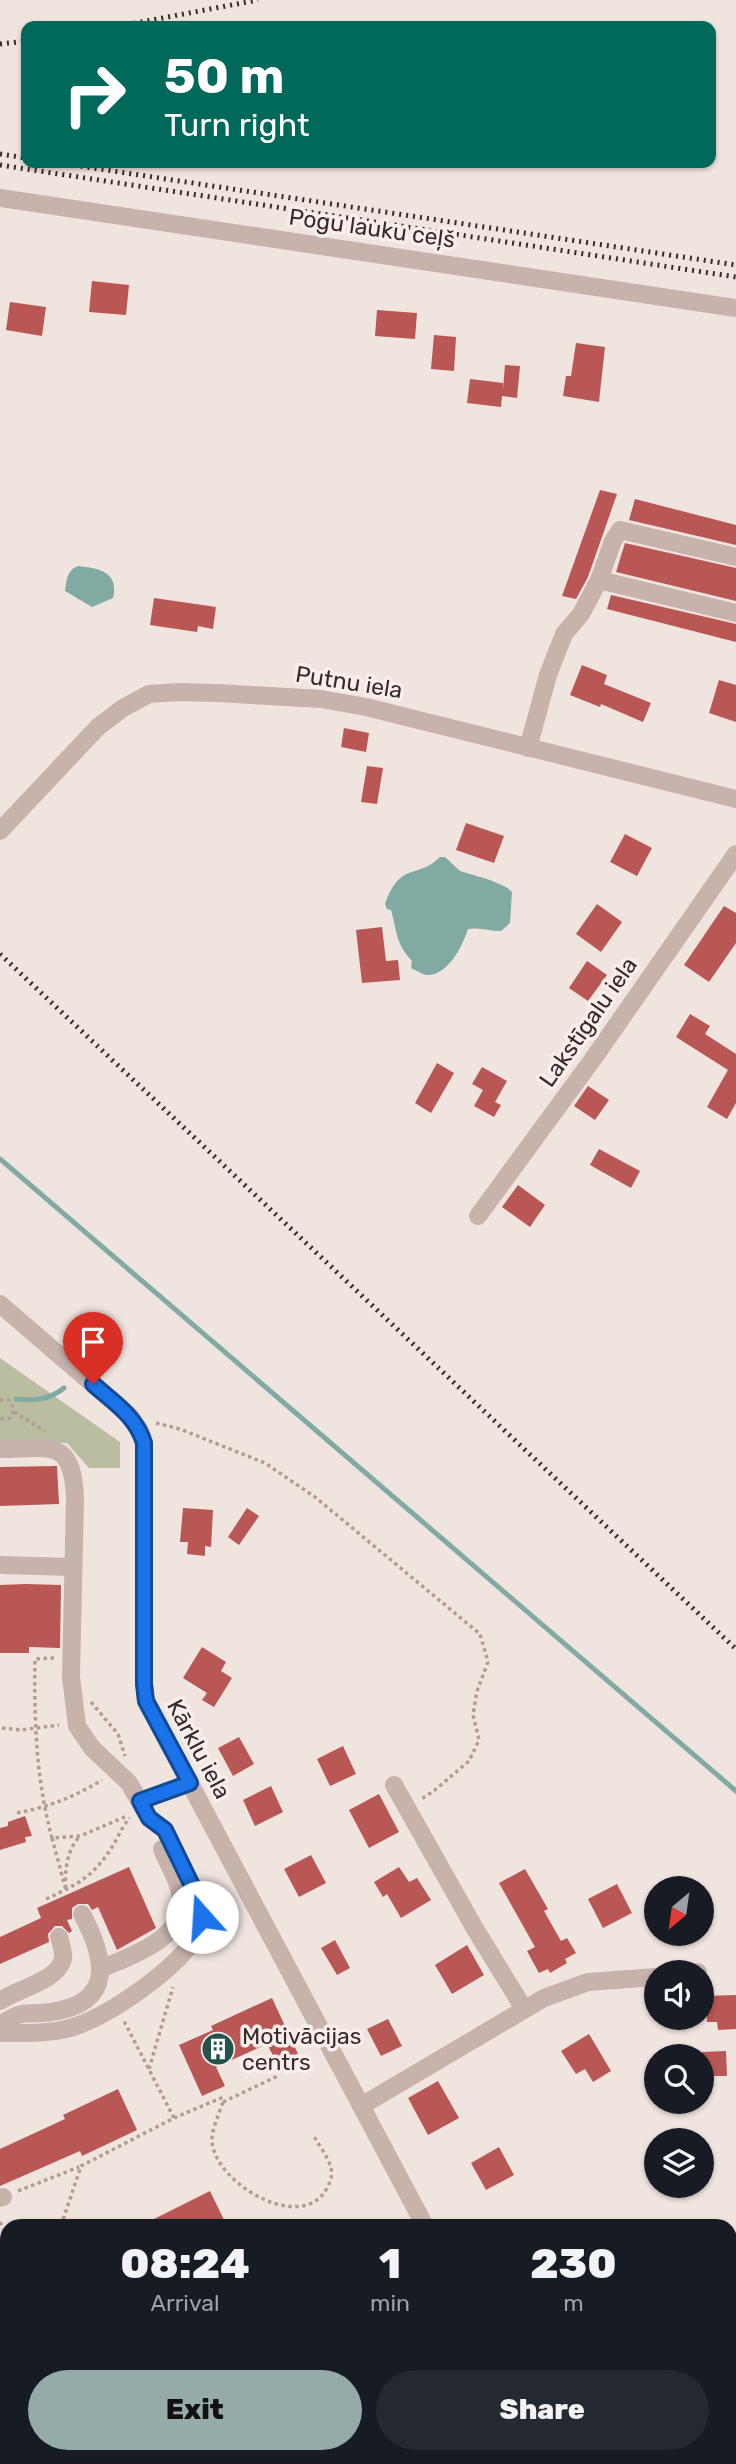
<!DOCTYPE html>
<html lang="en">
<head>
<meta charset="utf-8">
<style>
	body { margin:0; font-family:Rubik,sans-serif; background:#242831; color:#f1f3f6; height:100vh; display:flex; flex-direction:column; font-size:26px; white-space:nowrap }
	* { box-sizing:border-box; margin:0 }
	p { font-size:23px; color:#9ea1a6 }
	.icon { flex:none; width:38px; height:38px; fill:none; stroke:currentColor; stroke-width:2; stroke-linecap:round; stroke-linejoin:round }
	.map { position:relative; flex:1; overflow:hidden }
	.panel { position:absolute; left:0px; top:2219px; width:737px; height:245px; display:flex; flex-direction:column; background:#171b24; border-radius:21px 21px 0 0; box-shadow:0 2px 5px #0004 }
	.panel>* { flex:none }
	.guide { position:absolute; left:21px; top:21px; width:695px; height:147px; border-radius:14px; box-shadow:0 2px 5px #0004; background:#00695c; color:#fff; overflow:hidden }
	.needle { width:46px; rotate:209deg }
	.fabs { position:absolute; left:644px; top:1876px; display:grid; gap:14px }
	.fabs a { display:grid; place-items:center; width:70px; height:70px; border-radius:50%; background:#171b24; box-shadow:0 2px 5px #0004; font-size:35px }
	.pin { position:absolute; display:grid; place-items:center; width:60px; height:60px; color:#fff; margin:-72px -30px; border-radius:50% 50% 50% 0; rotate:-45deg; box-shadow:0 0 7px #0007 }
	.pin .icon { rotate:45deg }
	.me { position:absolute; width:77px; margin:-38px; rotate:341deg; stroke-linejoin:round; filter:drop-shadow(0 0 5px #0008) }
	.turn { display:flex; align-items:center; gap:24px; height:147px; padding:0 28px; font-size:32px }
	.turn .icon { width:91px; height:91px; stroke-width:2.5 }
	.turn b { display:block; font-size:49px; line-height:60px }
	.eta { display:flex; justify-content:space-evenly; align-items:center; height:119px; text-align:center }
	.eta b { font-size:42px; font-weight:800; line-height:49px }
	.button { display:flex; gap:14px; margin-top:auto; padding:14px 28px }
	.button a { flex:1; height:80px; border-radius:42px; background:#95abaa; color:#111; font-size:28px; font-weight:800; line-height:80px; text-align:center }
	.button a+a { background:#242831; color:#f1f3f6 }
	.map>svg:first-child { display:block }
</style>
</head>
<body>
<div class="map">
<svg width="736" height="2464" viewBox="0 0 736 2464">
	<rect width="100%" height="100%" fill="#f0e4df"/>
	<path fill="#babea0" d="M 0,1358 L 120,1442 L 120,1468 L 89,1468 L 67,1443 L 0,1442 Z"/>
	<g fill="#81aaa3">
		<path d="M 78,566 C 99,568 119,572 113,598 L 92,607 L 65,591 C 66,580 68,569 78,566 Z"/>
		<path d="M 440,857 L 445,857 L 460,871 L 490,880 L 506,887 L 512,892 L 510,923 L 501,931 C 489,931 480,927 468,929 C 463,945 448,976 427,975 C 423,975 416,970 411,968 L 412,961 C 396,944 397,932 391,910 L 387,909 L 385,904 C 401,860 417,880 440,857 Z"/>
		<path d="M 31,2457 L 55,2457 L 65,2464 L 22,2464 Z"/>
		<path d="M 657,2457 L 697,2457 L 685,2464 L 663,2464 Z"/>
	</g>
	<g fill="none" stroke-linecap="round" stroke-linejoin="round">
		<g stroke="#81aaa3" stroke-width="5">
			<path d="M 0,1159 L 736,1791"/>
			<path d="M 16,1399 C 34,1401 49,1400 64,1388"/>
		</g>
	</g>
	<g fill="#b95754">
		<path d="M 92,281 L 129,285 L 126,315 L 89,312 Z"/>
		<path d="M 10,302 L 46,307 L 42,336 L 6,330 Z"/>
		<path d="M 377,310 L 417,313 L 415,339 L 375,336 Z"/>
		<path d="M 434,335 L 456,337 L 454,371 L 431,369 Z"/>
		<path d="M 576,343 L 605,347 L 599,402 L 563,396 L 566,376 L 571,376 Z"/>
		<path d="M 505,365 L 520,366 L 517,398 L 502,396 L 501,407 L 467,403 L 470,379 L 503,383 L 503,389 Z"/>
		<path d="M 600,490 L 617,494 L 588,577 L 576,599 L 562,596 Z"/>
		<path d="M 635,499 L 736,525 L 736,545 L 629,520 Z"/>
		<path d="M 625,543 L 736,568 L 736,601 L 616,572 Z"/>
		<path d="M 611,595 L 736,624 L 736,642 L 607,609 Z"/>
		<path d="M 154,598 L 216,607 L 213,629 L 198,626 L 197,632 L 150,625 Z"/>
		<path d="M 582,665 L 607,675 L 604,684 L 651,703 L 643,722 L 601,704 L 600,707 L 570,695 Z"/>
		<path d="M 719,680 L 736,685 L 736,722 L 709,713 Z"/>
		<path d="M 344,728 L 369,733 L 366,752 L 341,747 Z"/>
		<path d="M 367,766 L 383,768 L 377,804 L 361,802 Z"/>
		<path d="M 466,823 L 504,836 L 494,863 L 456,850 Z"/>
		<path d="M 625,834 L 652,848 L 637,876 L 610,862 Z"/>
		<path d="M 597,904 L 622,922 L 601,952 L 576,934 Z"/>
		<path d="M 724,906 L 736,913 L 736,943 L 709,982 L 684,965 Z"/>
		<path d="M 382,927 L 386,961 L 398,960 L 400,980 L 362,983 L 356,930 Z"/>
		<path d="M 587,961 L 607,975 L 588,1001 L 569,988 Z"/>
		<path d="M 690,1014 L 710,1026 L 705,1034 L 736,1054 L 736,1103 L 727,1119 L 707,1107 L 728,1070 L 676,1037 Z"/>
		<path d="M 437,1063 L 454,1073 L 431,1113 L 415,1103 Z"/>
		<path d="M 482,1067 L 507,1081 L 495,1102 L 501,1105 L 494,1117 L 474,1106 L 483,1090 L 472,1084 Z"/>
		<path d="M 588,1086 L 609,1100 L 595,1120 L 574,1106 Z"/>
		<path d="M 599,1149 L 640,1171 L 631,1188 L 590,1165 Z"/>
		<path d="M 518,1185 L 545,1205 L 530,1227 L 502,1207 Z"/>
		<path d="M 57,1466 L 59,1504 L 0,1506 L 0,1467 Z"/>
		<path d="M 183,1508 L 213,1510 L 211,1547 L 205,1546 L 205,1556 L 187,1554 L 188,1542 L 180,1542 Z"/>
		<path d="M 247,1508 L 259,1516 L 239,1545 L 228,1537 Z"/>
		<path d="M 26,1584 L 61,1585 L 60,1648 L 29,1647 L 29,1653 L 0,1653 L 0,1585 Z"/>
		<path d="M 202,1647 L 226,1662 L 221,1671 L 232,1678 L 214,1707 L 202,1700 L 207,1693 L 183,1678 Z"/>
		<path d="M 239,1737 L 254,1764 L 233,1776 L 218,1748 Z"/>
		<path d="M 343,1746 L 356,1774 L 330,1786 L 317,1759 Z"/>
		<path d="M 271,1786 L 283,1812 L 255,1826 L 243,1800 Z"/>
		<path d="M 379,1794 L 399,1832 L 369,1848 L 349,1810 Z"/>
		<path d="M 25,1816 L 32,1836 L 25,1837 L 26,1842 L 0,1850 L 0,1828 L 8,1826 L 8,1822 Z"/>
		<path d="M 311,1855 L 326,1883 L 299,1897 L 284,1869 Z"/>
		<path d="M 129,1867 L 156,1928 L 117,1950 L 98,1907 L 92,1910 L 88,1904 L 78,1904 L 72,1908 L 72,1919 L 67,1920 L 72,1931 L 69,1933 L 62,1926 L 55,1926 L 48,1934 L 49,1942 L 0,1964 L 0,1937 L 41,1918 L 37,1908 Z"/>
		<path d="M 399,1867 L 409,1882 L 417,1878 L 431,1900 L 401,1918 L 387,1894 L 383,1897 L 374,1882 Z"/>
		<path d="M 525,1869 L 548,1909 L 544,1911 L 561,1941 L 567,1938 L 576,1953 L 565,1959 L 567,1963 L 550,1973 L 548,1969 L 539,1973 L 527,1951 L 535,1947 L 499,1883 Z"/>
		<path d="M 617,1884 L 632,1913 L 603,1928 L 588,1899 Z"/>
		<path d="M 335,1940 L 350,1968 L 337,1975 L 321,1948 Z"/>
		<path d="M 467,1945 L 484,1975 L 452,1994 L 435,1965 Z"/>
		<path d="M 736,1995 L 736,2029 L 718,2030 L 717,2022 L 707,2022 L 706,1996 Z"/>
		<path d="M 272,1998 L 298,2054 L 277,2063 L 267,2044 L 216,2067 L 225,2086 L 202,2096 L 179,2045 L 213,2030 L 211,2026 Z"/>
		<path d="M 388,2019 L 402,2046 L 381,2056 L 367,2029 Z"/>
		<path d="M 589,2034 L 611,2071 L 593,2082 L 585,2069 L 576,2074 L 561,2051 Z"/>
		<path d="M 726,2051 L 727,2076 L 702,2076 L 702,2052 Z"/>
		<path d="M 438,2081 L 459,2118 L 428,2135 L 408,2098 Z"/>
		<path d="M 118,2089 L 137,2130 L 82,2156 L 80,2151 L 0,2186 L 0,2149 L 65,2119 L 63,2115 Z"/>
		<path d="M 499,2147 L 514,2175 L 486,2190 L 471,2163 Z"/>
		<path d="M 210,2191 L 227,2226 L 140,2226 Z"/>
	</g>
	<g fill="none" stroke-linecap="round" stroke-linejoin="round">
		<g stroke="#b39c96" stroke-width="3.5" stroke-dasharray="3.5 3.5" stroke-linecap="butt">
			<path d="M 0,1400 L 9,1400 L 14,1409 L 10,1418 L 0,1419"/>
			<path d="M 14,1412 L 45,1431"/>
			<path d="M 156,1423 L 180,1429 L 265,1463 L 315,1497 L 480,1634 L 488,1662 L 477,1691 L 473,1715 L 479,1740 L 469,1761 L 435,1790 L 420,1800"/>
			<path d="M 54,1658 L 35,1659 C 34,1720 36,1779 52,1838 L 80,1836 L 127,1816"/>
			<path d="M 91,1702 L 118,1734 L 125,1756"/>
			<path d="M 2,1728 L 21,1730 L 59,1725"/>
			<path d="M 17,1813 C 51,1806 72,1798 102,1780"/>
			<path d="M 52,1838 L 66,1890 C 64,1873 67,1850 79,1837"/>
			<path d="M 46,1899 C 77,1885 94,1876 112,1847 C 118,1838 122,1826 130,1818"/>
			<path d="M 293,2041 L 304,2037"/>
			<path d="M 149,2069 L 173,1987"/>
			<path d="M 223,2102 L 280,2075"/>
			<path d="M 174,2118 L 221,2098 L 223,2102 C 219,2114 213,2126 212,2138 C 210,2181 302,2236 327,2188 C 330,2182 333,2176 331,2168 C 328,2157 319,2145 313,2135"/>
			<path d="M 18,2191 L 79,2167"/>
			<path d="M 0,2222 L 7,2237"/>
			<path d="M 61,2226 L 81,2166 L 174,2118 L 124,2021"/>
			<path d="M 0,2373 L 7,2362"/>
		</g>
		<g stroke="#c7b2ac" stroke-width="18">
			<path d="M 0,198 L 736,308"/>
			<path d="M 599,580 L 736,613"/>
			<path d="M 528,748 L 548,675 L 564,634 L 581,614 L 599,580 L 613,541 L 620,530 L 736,557"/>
			<path d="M 0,831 L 98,727 L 123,708 L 149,694 L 179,692 L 217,693 L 321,699 L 366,707 L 736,799"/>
			<path d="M 478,1216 L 593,1059 L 736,854"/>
			<path d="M 0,1304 L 130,1416 L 140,1431 L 144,1443 L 144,1684 L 146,1701 L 425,2226"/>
			<path d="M 0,1449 C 51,1449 72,1437 75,1498 L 71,1677 L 77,1726 L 92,1748 L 129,1783 L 149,1818 L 165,1830 L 217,1938"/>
			<path d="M 0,1565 L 72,1567"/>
			<path d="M 394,1785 L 474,1927 L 524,2009"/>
			<path d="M 140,1801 L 190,1783"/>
			<path d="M 101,1969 C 129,1956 183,1940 181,1901 C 181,1884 168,1865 162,1849"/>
			<path d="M 696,1972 L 698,1972"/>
			<path d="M 0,2001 C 17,1989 58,1981 63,1959 C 64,1952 61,1944 59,1937"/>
			<path d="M 0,2025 C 27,2007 25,2016 51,2012 C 115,2003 106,1959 82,1914"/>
			<path d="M 0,2033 C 23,2033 48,2034 70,2028 C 108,2017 179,1968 198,1933 C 203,1924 202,1916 202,1907"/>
			<path d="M 361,2106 L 544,1998 L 588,1982 L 656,1977"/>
			<path d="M 0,2198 L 3,2197"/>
			<path d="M 0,2342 L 7,2338"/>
			<path d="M 547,2457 L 551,2464"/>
			<path d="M 244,2464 L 257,2458"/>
		</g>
		<g stroke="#362b2a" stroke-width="5" stroke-dasharray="2 5" stroke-linecap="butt">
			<path d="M 120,26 L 258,0"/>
			<path d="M 0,44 L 26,41"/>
			<path d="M 0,154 L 26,158"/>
			<path d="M 60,163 L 736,265"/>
			<path d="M 0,165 L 736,277"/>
			<path d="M 0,954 L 736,1649"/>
		</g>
	</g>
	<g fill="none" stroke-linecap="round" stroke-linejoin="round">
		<defs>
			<path id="route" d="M 93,1384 C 113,1402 136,1416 144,1443 L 144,1684 L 146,1701 L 190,1783 L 140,1801 L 149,1818 L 165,1830 L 202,1906 L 202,1917"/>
		</defs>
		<use href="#route" stroke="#114b97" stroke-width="18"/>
		<use href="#route" stroke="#1a73e8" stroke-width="12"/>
	</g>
	<defs>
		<symbol id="building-disc" viewBox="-11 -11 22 22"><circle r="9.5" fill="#24534c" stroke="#f8efeb"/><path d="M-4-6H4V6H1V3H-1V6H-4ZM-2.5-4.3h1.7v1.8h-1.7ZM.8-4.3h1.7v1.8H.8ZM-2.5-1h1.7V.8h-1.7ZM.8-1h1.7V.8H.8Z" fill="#fff"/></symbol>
	</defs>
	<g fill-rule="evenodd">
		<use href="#building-disc" x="199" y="2030" width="38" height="38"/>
	</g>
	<g text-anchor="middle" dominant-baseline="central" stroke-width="7" stroke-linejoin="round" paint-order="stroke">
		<g font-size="23" fill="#362b2a" stroke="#f8efeb">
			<text transform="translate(372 228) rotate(8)">Pogu lauku ceļš</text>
			<text transform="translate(349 682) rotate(9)">Putnu iela</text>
			<text transform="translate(588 1022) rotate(-55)">Lakstīgalu iela</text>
			<text transform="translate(199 1749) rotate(62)">Kārklu iela</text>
		</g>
		<g font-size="23" fill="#362b2a" stroke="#f8efeb" text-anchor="start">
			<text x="242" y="2036">Motivācijas<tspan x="242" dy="26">centrs</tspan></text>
		</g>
	</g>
</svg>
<div class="fabs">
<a><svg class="needle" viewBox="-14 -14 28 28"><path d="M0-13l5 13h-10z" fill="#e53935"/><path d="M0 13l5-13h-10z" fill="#9ea1a6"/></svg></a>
<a><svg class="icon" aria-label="sound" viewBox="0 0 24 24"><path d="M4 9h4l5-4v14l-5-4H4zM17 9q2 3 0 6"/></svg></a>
<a><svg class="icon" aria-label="search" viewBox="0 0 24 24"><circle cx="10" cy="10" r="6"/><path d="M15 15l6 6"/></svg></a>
<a><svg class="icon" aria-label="layers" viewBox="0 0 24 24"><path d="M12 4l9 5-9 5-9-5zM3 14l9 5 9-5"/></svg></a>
</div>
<div class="pin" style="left:93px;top:1384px;background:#d93025"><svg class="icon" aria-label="arrive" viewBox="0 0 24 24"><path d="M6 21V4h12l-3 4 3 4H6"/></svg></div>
<svg class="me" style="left:202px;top:1917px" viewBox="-20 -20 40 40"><circle r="19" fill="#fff"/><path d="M0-13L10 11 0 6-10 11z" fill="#1a73e8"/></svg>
<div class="guide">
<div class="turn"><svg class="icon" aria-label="right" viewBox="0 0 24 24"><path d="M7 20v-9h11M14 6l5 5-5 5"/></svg><div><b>50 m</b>Turn right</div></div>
</div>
<section class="panel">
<div class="eta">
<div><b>08:24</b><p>Arrival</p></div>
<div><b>1</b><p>min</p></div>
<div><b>230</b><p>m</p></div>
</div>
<div class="button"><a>Exit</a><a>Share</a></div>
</section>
</div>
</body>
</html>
